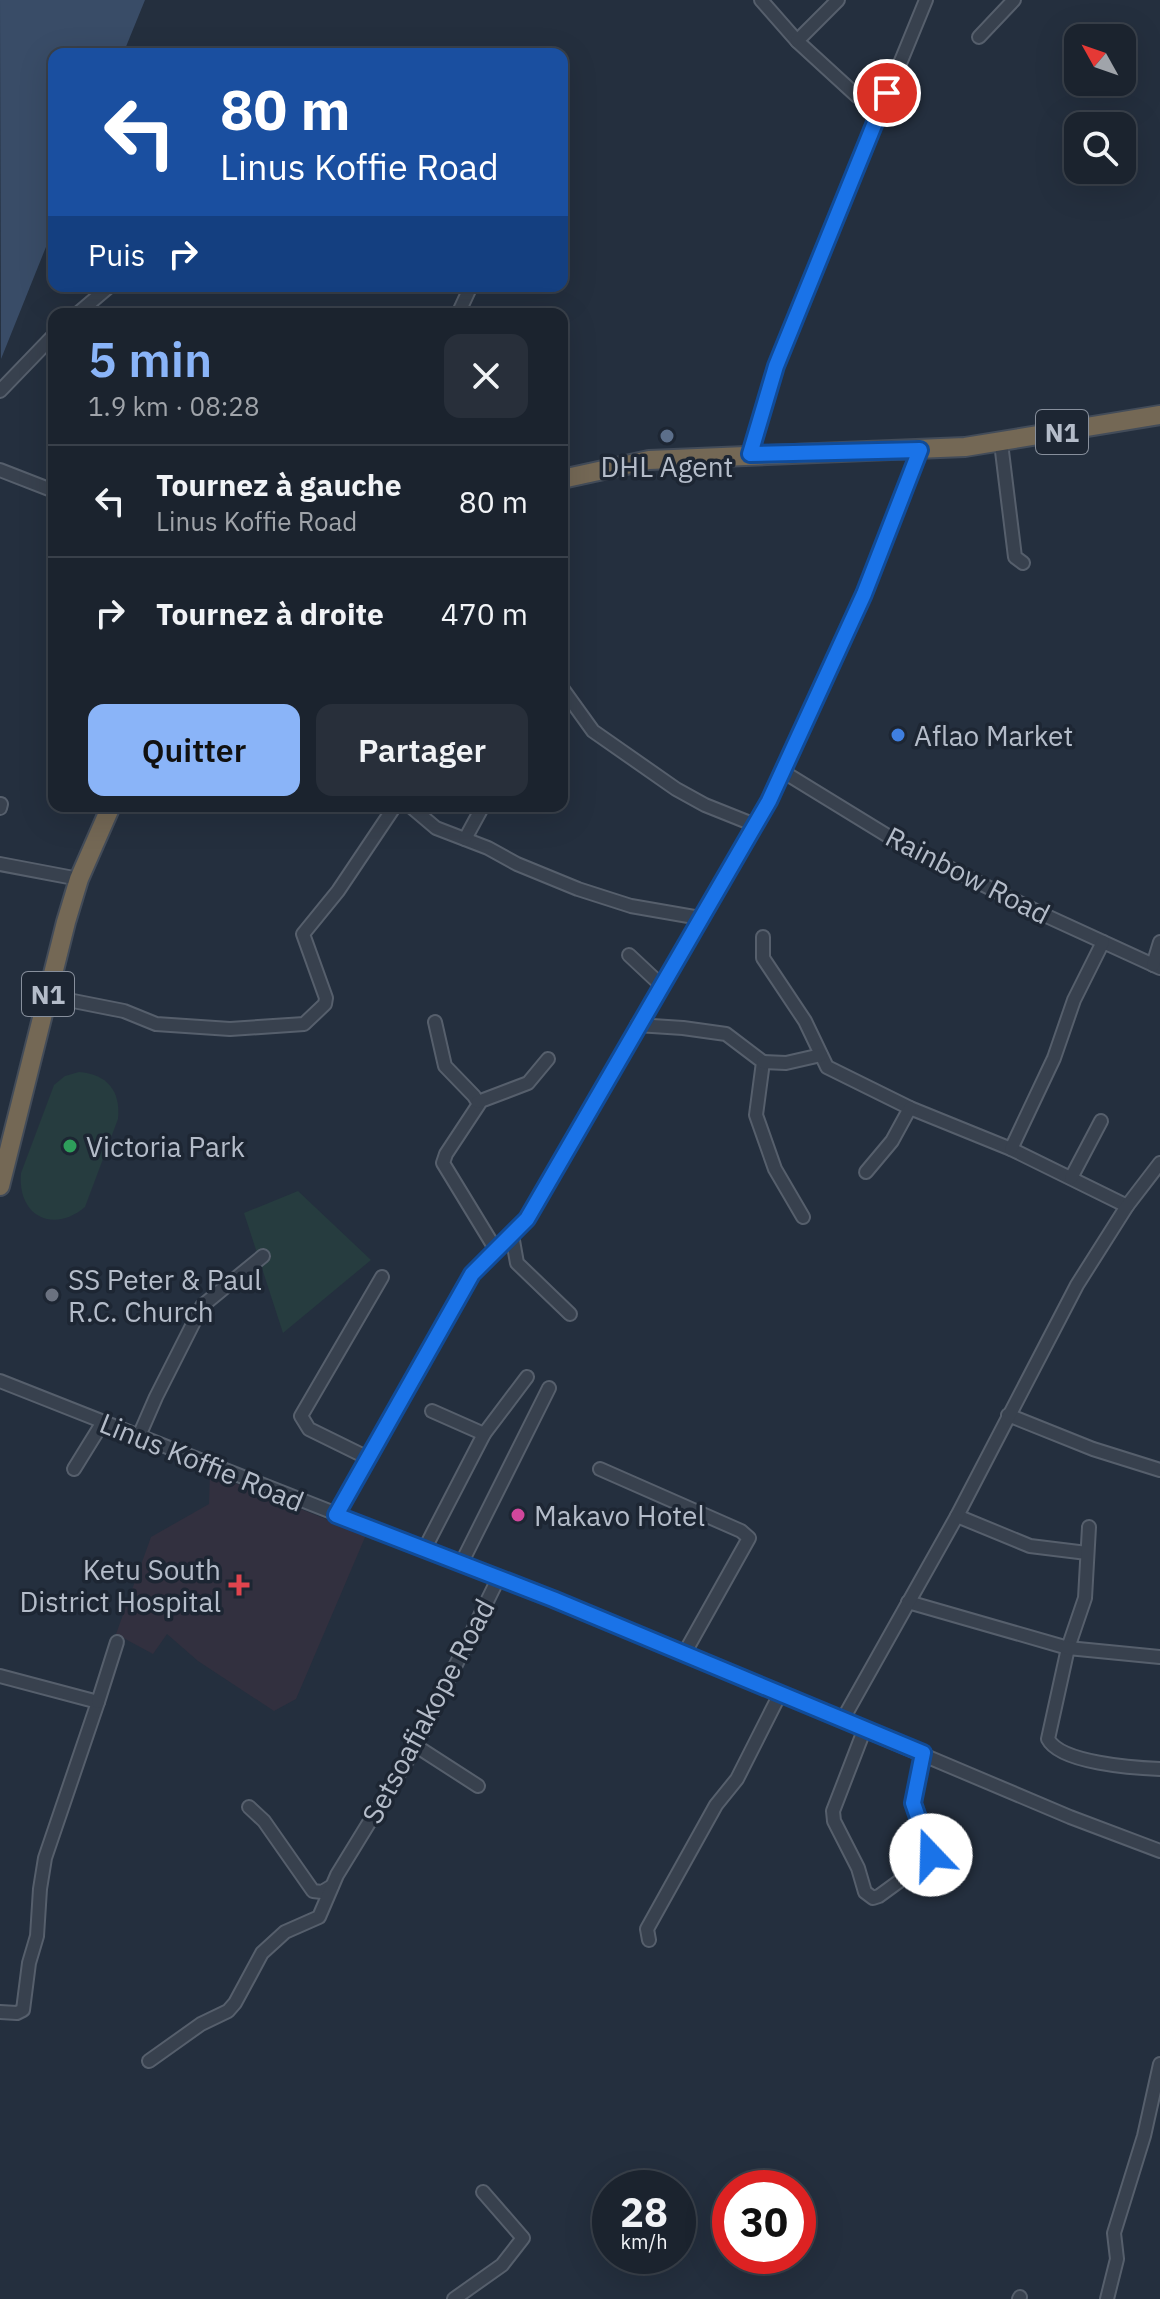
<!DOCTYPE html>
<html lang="fr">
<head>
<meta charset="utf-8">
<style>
	body { margin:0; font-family:"IBM Plex Sans",sans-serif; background:#282f3a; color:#f1f3f6; height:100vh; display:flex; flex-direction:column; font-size:30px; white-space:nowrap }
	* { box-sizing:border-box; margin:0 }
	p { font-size:26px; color:#a0a4aa }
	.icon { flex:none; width:44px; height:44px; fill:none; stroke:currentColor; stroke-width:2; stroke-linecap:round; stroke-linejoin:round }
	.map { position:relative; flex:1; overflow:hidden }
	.sheet { position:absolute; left:48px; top:308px; width:520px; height:504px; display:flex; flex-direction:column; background:#1b232e; border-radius:16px; box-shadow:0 8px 32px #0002,0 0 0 2px #39404a }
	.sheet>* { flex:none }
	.top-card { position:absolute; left:48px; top:48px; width:520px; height:244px; border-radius:16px; box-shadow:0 8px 32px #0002,0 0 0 2px #39404a; background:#1a4fa0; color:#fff; overflow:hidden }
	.needle { width:52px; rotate:310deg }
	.fabs { position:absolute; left:1064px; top:24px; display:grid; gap:16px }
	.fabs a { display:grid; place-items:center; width:72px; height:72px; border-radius:16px; background:#1b232e; box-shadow:0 8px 32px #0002,0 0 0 2px #39404a; font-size:40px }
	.speed { position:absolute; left:592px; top:2170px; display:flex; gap:16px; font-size:40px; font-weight:700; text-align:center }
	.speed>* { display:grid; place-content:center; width:104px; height:104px; border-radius:50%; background:#1b232e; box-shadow:0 8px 32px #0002,0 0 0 2px #39404a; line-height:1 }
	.speed small { font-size:20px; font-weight:400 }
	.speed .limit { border:12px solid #d22; background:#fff; color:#111 }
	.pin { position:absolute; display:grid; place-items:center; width:68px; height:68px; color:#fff; margin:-34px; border:4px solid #fff; border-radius:50%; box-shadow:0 2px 8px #0007 }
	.me { position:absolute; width:88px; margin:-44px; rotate:339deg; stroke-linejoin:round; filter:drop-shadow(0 0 6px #0008) }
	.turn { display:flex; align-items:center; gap:28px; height:168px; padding:0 40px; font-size:36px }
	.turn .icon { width:104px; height:104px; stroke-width:2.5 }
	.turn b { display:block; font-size:56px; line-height:68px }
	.then { display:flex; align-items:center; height:76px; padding:0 40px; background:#0003; gap:16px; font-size:30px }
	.round { display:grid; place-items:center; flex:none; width:84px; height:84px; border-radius:16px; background:#282f3a }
	.head { display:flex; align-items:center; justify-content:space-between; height:136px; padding:0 40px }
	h1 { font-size:48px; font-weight:600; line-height:60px; color:#8ab4f8 }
	.cta { display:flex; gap:16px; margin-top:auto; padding:16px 40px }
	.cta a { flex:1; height:92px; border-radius:16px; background:#8ab4f8; color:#111; font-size:32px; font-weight:600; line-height:92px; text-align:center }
	.cta a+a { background:#282f3a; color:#f1f3f6 }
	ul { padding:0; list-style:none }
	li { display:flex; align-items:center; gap:24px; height:112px; padding:0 40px; border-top:2px solid #39404a }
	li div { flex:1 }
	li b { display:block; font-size:30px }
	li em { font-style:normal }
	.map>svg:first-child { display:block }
</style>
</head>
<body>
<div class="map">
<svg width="1160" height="2299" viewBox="0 0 1160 2299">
	<rect width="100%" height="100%" fill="#242f3e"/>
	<path fill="#32303f" d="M 210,1473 L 366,1535 L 296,1699 L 274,1711 L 198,1661 L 167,1634 L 153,1654 L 116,1634 L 151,1537 L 209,1504 Z"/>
	<g fill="#263c3f">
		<path d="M 79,1072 C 107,1074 121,1091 118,1119 L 85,1207 C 53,1234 17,1216 21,1173 L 54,1085 L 65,1076 Z"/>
		<path d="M 298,1191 L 371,1260 L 283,1333 L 244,1213 Z"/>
	</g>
	<path fill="#394c67" d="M 0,0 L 145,0 L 123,54 L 54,54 L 54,227 L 1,359 Z"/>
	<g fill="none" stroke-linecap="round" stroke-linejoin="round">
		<defs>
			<g id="minor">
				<path d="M 761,0 L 797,41"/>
				<path d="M 838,0 L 797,41 L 857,96"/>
				<path d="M 979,37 L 1014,0"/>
				<path d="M 77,314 L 110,286"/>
				<path d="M 458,314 L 471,286"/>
				<path d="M 0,391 L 54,335"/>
				<path d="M 1001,443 L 1015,557 L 1023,563"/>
				<path d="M 750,454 L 776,366 L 926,0"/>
				<path d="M 0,470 L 54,491"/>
				<path d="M 562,688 L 593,731 L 676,789 L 705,805 L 755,825"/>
				<path d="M 782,771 L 901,844 L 1040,913 L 1160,968"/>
				<path d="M 410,806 L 436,828 L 488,848 L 517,864 L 578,889 L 631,906 L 700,918"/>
				<path d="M 0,808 L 1,804"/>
				<path d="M 465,839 L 483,806"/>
				<path d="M 0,864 L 79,879"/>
				<path d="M 763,937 L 763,958 L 805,1021 L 827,1067 L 910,1108 L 1011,1149 L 1127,1206"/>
				<path d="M 629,955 L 661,985"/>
				<path d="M 1153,965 L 1160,942"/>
				<path d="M 48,996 L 124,1011 L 156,1024 L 230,1029 L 304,1024 L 325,1004 L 326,998 L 303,934 L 338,891 L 395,806"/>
				<path d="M 435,1022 L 445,1066 L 474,1096 L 479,1104 L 446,1154 L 443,1163 L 496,1250"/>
				<path d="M 637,1025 L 683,1028 L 726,1034 L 763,1062 L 756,1115 L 775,1169 L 803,1217"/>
				<path d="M 763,1062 L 786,1063 L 821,1055"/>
				<path d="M 478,1102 L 528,1083 L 548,1059"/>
				<path d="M 1011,1149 L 1054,1058 L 1074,1000 L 1103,942"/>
				<path d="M 866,1172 L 892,1141 L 910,1108"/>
				<path d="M 1071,1178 L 1101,1121"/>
				<path d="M 512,1235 L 517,1263 L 570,1314"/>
				<path d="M 0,1381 L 580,1610 L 1070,1817 L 1160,1851"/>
				<path d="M 432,1411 L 484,1434"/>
				<path d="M 1008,1415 L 1093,1449 L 1160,1470"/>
				<path d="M 139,1436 L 156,1397 L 202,1306 L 263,1256"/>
				<path d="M 368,1458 L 309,1429 L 301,1416 L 382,1277"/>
				<path d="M 74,1469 L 103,1422"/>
				<path d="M 600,1469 L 741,1531 L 749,1538 L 684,1654"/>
				<path d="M 336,1515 L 472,1274 L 527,1219 L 769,801 L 864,594 L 920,450"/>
				<path d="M 957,1516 L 1030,1546 L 1087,1553"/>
				<path d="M 1089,1527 L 1085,1598 L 1068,1648 L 1048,1739 C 1060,1763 1134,1768 1160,1769"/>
				<path d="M 425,1548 L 484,1434 L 527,1377"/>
				<path d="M 462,1562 L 549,1388"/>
				<path d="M 908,1602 L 1068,1648 L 1160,1657"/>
				<path d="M 0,1676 L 98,1702 L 45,1858 L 40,1889 L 37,1936 L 29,1963 L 23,2010 L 17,2013 L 0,2012"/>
				<path d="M 98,1702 L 117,1642"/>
				<path d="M 843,1719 L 957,1516 L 1077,1285 L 1127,1206 L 1160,1163"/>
				<path d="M 865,1728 L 833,1811 L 834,1821 L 858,1868 L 865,1892 L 873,1898 L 879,1896 L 931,1858 L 913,1803 L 923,1753"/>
				<path d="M 416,1746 L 478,1786"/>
				<path d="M 249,1807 L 264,1821 L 313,1891 L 322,1892 L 332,1886"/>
				<path d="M 649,1940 L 647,1929 L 716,1805 L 737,1779 L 780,1694"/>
				<path d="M 149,2061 L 201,2024 L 228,2011 L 235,2003 L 262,1953 L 285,1932 L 319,1917 L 337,1875 L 416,1746 L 499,1577"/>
				<path d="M 454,2299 L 502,2265 L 523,2238 L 483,2192"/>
				<path d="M 1019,2299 L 1020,2297"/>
				<path d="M 1107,2299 L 1117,2259 L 1114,2233 L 1144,2136 L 1160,2064"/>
			</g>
			<g id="highway">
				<path d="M 562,479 L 649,460 L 965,447 L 1160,415"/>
				<path d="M 0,1186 L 66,922 L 79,879 L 111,806"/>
			</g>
		</defs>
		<use href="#minor" stroke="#565f6c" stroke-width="16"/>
		<use href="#highway" stroke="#434c59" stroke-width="22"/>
		<use href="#minor" stroke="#38414e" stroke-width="12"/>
		<use href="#highway" stroke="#746855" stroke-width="18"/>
	</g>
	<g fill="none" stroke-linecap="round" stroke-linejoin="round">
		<defs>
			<path id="route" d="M 887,93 L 776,366 L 750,454 L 920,450 L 864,594 L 769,801 L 527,1219 L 472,1274 L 336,1515 L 553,1599 L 923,1753 L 913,1803 L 931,1855"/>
		</defs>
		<use href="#route" stroke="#114b97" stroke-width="20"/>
		<use href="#route" stroke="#1a73e8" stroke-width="14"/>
	</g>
	<circle fill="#5c6f8a" stroke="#1d2633" stroke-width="3" cx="667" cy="436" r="8"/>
	<circle fill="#3f7fe0" stroke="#1d2633" stroke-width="3" cx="898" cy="735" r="8"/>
	<circle fill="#2e9e5b" stroke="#1d2633" stroke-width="3" cx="70" cy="1146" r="8"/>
	<circle fill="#6b7280" stroke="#1d2633" stroke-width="3" cx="52" cy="1295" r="8"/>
	<circle fill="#d1479c" stroke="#1d2633" stroke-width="3" cx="518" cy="1515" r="8"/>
	<path fill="#e0444e" stroke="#1d2633" stroke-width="3" d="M235 1573h8v8h8v8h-8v8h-8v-8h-8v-8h8z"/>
	<g text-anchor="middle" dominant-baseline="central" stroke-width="7" stroke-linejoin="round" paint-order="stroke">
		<g fill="#1d2633" stroke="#878f9c" stroke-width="2">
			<rect x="1036" y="410" width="52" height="44" rx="6"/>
			<rect x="22" y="972" width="52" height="44" rx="6"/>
		</g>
		<g font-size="26" font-weight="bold" fill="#b4bcc9">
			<text x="1062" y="432">N1</text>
			<text x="48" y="994">N1</text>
		</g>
		<g font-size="28" fill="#b4bcc9" stroke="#1d2633" text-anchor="start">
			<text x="667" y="466" text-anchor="middle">DHL Agent</text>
			<text x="914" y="735">Aflao Market</text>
			<text x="86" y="1146">Victoria Park</text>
			<text x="68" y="1279">SS Peter &amp; Paul<tspan x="68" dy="32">R.C. Church</tspan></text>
			<text x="534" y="1515">Makavo Hotel</text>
			<text x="221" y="1569" text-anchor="end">Ketu South<tspan x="221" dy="32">District Hospital</tspan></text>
		</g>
		<g font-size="28" fill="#b4bcc9" stroke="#1d2633">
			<text transform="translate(968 875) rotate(27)">Rainbow Road</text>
			<text transform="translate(202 1462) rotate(22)">Linus Koffie Road</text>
			<text transform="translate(428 1711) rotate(-62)">Setsoafiakope Road</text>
		</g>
	</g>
</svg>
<div class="fabs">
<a><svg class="needle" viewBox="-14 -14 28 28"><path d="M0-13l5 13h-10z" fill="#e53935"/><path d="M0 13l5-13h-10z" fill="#a0a4aa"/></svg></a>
<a><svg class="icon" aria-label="search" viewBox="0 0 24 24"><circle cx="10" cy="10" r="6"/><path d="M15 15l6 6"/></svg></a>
</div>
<div class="speed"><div>28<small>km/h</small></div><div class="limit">30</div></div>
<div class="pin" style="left:887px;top:93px;background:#d93025"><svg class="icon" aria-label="arrive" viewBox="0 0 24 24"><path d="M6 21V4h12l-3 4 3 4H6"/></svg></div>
<svg class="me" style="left:931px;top:1855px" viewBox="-20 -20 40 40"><circle r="19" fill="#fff"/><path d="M0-13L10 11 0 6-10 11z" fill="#1a73e8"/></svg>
<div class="top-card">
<div class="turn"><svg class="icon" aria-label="left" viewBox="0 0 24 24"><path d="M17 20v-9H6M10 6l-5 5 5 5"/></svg><div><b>80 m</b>Linus Koffie Road</div></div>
<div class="then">Puis<svg class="icon" aria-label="right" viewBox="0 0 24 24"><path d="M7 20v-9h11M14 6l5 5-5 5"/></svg></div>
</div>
<section class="sheet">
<div class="head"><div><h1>5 min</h1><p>1.9 km · 08:28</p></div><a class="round"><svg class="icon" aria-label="close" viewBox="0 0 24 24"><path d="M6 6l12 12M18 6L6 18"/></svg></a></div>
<ul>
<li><svg class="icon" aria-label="left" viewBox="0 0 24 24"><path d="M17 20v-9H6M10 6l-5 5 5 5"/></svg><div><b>Tournez à gauche</b><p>Linus Koffie Road</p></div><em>80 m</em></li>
<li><svg class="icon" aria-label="right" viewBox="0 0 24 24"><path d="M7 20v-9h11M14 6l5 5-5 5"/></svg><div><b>Tournez à droite</b></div><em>470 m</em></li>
</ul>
<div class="cta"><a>Quitter</a><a>Partager</a></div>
</section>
</div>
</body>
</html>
